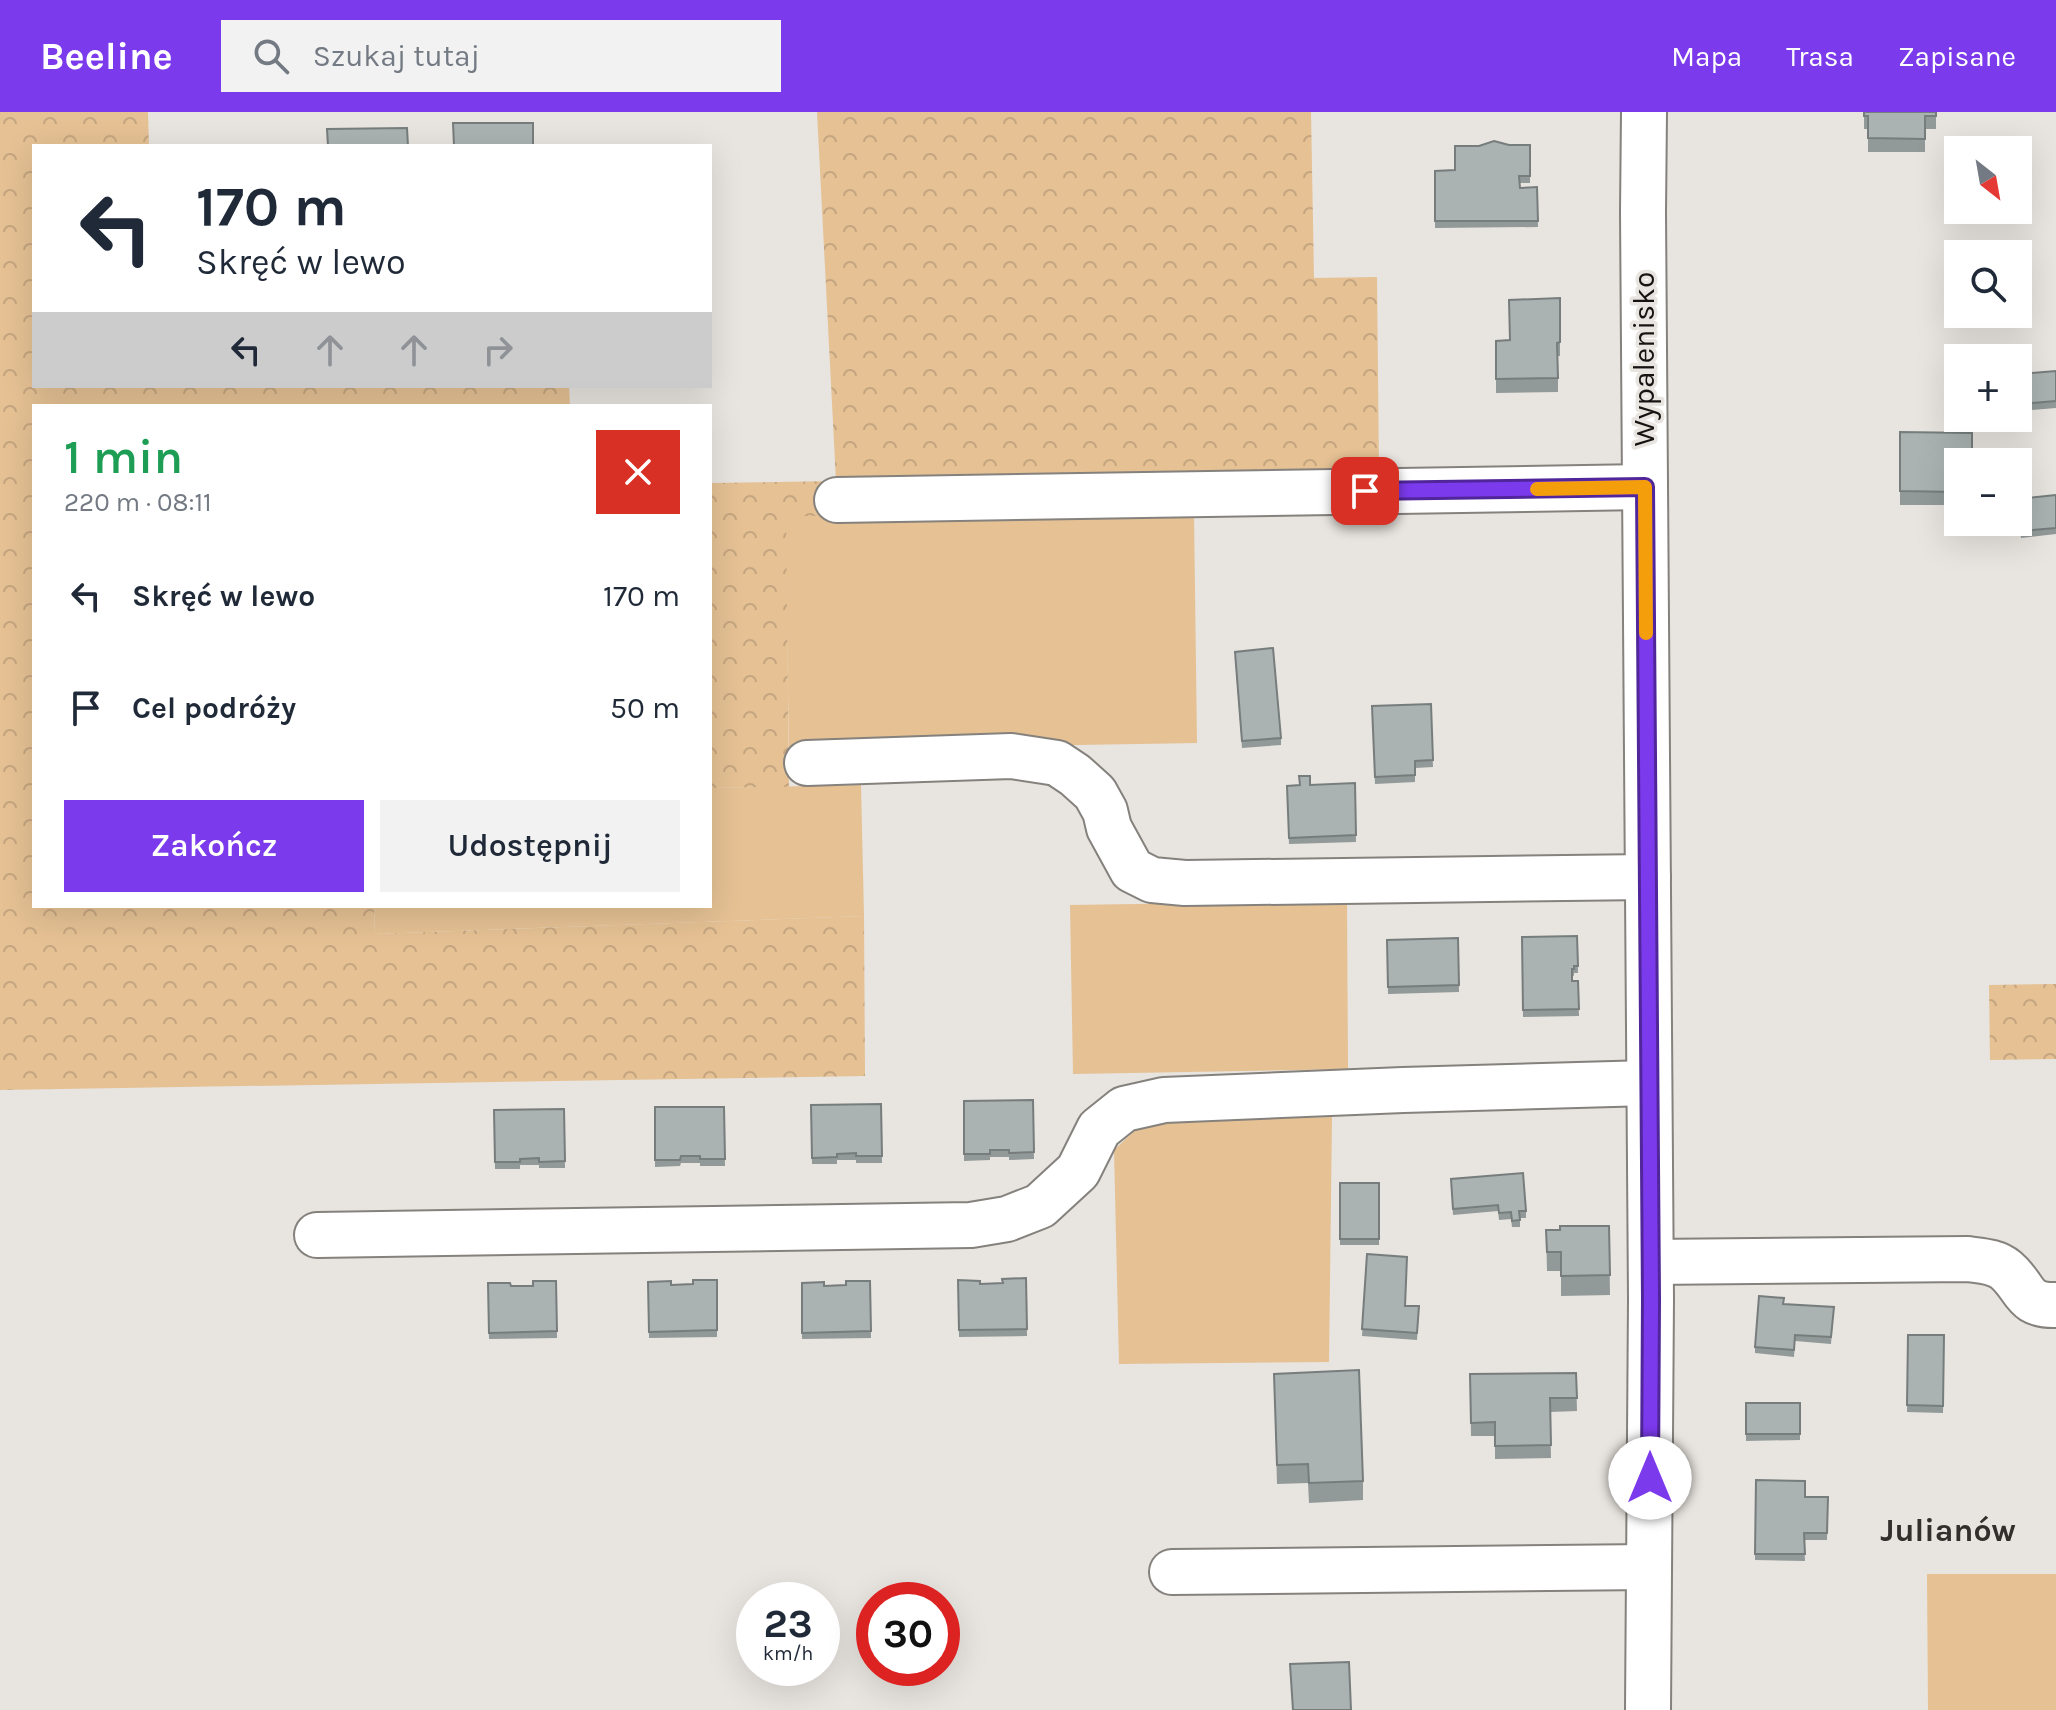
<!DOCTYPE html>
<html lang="pl">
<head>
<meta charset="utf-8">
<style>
	body { margin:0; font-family:Karla,sans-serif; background:#f2f2f3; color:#1f2937; height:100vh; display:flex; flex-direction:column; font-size:30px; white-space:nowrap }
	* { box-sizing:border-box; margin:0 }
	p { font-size:26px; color:#747a83 }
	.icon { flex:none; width:44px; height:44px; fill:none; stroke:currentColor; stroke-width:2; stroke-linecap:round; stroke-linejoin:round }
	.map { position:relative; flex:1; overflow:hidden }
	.sheet { position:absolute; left:32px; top:292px; width:680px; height:504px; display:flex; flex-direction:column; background:#fff; border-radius:0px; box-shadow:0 8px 32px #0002 }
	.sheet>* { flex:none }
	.top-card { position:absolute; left:32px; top:32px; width:680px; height:244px; border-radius:0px; box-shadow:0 8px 32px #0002; background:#fff; color:#1f2937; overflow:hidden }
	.needle { width:52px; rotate:149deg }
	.tools { position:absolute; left:1944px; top:24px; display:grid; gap:16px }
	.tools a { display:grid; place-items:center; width:88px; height:88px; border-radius:0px; background:#fff; box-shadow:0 8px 32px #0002; font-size:40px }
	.speed { position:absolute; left:736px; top:1470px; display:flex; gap:16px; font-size:40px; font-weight:700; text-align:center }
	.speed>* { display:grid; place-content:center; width:104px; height:104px; border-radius:50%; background:#fff; box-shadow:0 8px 32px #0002; line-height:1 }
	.speed small { font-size:20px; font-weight:400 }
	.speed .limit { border:12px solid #d22; background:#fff; color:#111 }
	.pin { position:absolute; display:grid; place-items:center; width:68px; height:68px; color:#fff; margin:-34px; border-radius:16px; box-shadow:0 4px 12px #0006 }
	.me { position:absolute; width:88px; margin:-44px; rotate:0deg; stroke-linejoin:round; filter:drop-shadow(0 0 6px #0008) }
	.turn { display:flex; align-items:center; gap:28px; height:168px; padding:0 32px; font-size:36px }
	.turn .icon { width:104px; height:104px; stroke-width:2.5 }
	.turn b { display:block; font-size:56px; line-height:68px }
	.lanes { display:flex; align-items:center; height:76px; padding:0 32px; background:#0003; justify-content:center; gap:40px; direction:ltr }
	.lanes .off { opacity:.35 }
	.round { display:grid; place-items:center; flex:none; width:84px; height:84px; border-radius:0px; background:#f2f2f3 }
	.overview { display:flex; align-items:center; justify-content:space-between; height:136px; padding:0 32px }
	h1 { font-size:48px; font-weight:600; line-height:60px; color:#1e9e55 }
	.button { display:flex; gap:16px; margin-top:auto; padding:16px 32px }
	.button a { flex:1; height:92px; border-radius:0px; background:#7c3aed; color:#fff; font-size:32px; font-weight:600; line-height:92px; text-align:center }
	.button a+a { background:#f2f2f3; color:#1f2937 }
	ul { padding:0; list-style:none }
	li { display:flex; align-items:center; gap:24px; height:112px; padding:0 32px }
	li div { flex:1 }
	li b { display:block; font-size:30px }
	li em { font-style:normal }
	header { display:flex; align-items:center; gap:48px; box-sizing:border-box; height:112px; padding:0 40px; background:#7c3aed; color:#fff }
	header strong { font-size:38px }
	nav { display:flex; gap:44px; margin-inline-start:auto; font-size:28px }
	.search { width:560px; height:72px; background:#f2f2f3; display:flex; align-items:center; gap:20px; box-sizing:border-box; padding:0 28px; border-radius:0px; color:#747a83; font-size:30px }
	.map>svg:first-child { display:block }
</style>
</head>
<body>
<header>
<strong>Beeline</strong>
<div class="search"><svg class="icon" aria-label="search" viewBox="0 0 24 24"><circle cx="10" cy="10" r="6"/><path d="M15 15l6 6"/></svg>Szukaj tutaj</div>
<nav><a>Mapa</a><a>Trasa</a><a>Zapisane</a></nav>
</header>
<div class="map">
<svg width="2056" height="1598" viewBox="0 0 2056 1598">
	<defs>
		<pattern id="forest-crowns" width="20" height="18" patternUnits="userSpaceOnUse" patternTransform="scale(2)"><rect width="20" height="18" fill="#e5c194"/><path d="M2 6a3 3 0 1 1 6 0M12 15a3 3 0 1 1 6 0" fill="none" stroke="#c4a57f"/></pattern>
	</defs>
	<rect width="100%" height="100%" fill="#e8e4df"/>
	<g fill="#e5c194">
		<path d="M 1194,401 L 1197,631 L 789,638 L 785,404 Z"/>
		<path d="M 861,673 L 864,804 L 375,822 L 374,794 L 710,794 L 710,676 Z"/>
		<path d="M 1347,789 L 1348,957 L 1073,962 L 1070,793 Z"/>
		<path d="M 1332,1005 L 1329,1250 L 1119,1252 L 1114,1038 L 1145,1009 Z"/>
		<path d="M 1927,1462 L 2056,1462 L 2056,1598 L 1928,1598 Z"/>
	</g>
	<g fill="url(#forest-crowns)">
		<path d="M 0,0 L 148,0 L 149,34 L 34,34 L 34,274 L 569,274 L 570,294 L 34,294 L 34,794 L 374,794 L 375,822 L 864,804 L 865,964 L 0,978 Z"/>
		<path d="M 817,0 L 1311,0 L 1314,166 L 1377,165 L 1379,358 L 837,404 L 786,404 L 789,675 L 710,676 L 710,371 L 836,369 Z"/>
		<path d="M 2056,872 L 2056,947 L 1990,948 L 1989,873 Z"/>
	</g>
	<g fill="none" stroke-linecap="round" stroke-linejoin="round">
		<defs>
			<g id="minor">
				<path d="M 1644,0 L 1643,100 L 1651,1187 L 1648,1598"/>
				<path d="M 837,388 L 1645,375"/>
				<path d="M 807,651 L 1011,644 L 1057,651 L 1075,663 L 1095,681 L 1105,699 L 1109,716 L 1132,758 L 1152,768 L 1185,771 L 1648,765"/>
				<path d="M 317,1123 L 971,1113 L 1007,1107 L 1040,1094 L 1078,1059 L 1099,1017 L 1124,997 L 1164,988 L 1403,978 L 1649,971"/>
				<path d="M 1651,1150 L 1968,1147 C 1981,1149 1995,1149 2006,1158 C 2027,1176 2022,1194 2056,1193"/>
				<path d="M 1172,1460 L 1649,1455"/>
			</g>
		</defs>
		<use href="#minor" stroke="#85817d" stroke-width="48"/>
		<use href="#minor" stroke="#fff" stroke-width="44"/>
	</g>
	<g fill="#929999">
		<path d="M 1864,0 L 1936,0 L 1936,17 L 1925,17 L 1925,40 L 1868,40 L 1868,17 L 1864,17 Z"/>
		<path d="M 1509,33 L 1530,33 L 1530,71 L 1520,71 L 1520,76 L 1537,75 L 1538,115 L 1435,116 L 1435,59 L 1455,58 Z"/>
		<path d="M 1560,186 L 1560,244 L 1558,244 L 1558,280 L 1496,281 L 1496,229 L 1509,228 Z"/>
		<path d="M 2056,259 L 2056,296 L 2018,299 L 2018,262 Z"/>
		<path d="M 1900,320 L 1958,350 L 1958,393 L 1900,393 Z"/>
		<path d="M 2056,383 L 2056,422 L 2021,426 L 2018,387 Z"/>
		<path d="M 1235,547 L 1281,626 L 1281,633 L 1242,636 Z"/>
		<path d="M 1431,592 L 1433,655 L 1415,656 L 1415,670 L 1375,672 L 1372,594 Z"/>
		<path d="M 1355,671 L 1356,730 L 1289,732 L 1287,674 Z"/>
		<path d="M 1577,824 L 1578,861 L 1574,861 L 1574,864 L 1572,863 L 1572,869 L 1578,869 L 1579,904 L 1523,905 L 1522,825 Z"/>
		<path d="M 1458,826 L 1459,880 L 1388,882 L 1387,828 Z"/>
		<path d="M 1033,988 L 1034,1047 L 1009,1048 L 1009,1045 L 990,1045 L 990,1048 L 964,1049 L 964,989 Z"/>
		<path d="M 881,992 L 882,1051 L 856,1051 L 856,1048 L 837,1048 L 837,1052 L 812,1052 L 811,993 Z"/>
		<path d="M 655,995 L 724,995 L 725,1054 L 700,1054 L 700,1051 L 681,1051 L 680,1054 L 655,1055 Z"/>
		<path d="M 564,997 L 565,1056 L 539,1056 L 539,1053 L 520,1053 L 520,1057 L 495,1057 L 494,998 Z"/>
		<path d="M 1451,1067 L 1526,1099 L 1526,1106 L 1520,1106 L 1520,1115 L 1512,1115 L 1511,1107 L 1499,1108 L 1498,1099 L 1453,1103 Z"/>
		<rect x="1340" y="1071" width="39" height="62"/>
		<path d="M 1609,1114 L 1610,1183 L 1561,1184 L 1561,1159 L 1547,1159 L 1546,1118 Z"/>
		<path d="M 1367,1142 L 1405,1194 L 1419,1194 L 1417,1228 L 1362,1224 Z"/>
		<path d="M 1026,1166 L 1027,1224 L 959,1225 L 958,1168 L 980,1172 L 1003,1171 Z"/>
		<path d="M 717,1168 L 717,1225 L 649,1226 L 648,1170 L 671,1173 L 693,1172 Z"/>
		<path d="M 556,1169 L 557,1226 L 489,1227 L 488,1171 L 511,1174 L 533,1174 Z"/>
		<path d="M 870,1169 L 871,1226 L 802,1227 L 802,1171 L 824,1174 L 846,1173 Z"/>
		<path d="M 1783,1192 L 1834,1195 L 1831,1232 L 1795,1229 L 1794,1245 L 1755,1241 L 1755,1235 Z"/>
		<path d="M 1908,1223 L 1944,1223 L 1943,1301 L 1907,1300 Z"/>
		<path d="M 1576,1261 L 1577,1299 L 1550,1300 L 1551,1346 L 1495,1347 L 1495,1324 L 1471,1324 L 1470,1262 Z"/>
		<path d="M 1274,1262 L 1363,1369 L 1363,1388 L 1309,1391 L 1308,1371 L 1277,1372 Z"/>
		<path d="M 1746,1291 L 1800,1291 L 1800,1328 L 1746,1329 Z"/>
		<path d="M 1756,1368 L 1805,1385 L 1828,1385 L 1827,1428 L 1804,1428 L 1805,1449 L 1755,1448 Z"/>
	</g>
	<g fill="#aab2b2" stroke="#777d7d" stroke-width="2">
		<path d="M 1864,0 L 1936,0 L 1936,4 L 1925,4 L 1925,27 L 1868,26 L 1868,4 L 1864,4 Z"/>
		<path d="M 453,11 L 533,11 L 533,34 L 454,34 Z"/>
		<path d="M 407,16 L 408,34 L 328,34 L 327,17 Z"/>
		<path d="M 1494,29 L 1509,33 L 1530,33 L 1530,64 L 1519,64 L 1520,76 L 1537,75 L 1538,109 L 1435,109 L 1435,59 L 1455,58 L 1455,34 L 1479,34 Z"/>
		<path d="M 1560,186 L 1560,230 L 1557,231 L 1558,266 L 1496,267 L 1496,229 L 1510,228 L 1509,188 Z"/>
		<path d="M 2056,259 L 2056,289 L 2018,292 L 2018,262 Z"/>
		<path d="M 1900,320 L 1972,321 L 1972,346 L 1987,346 L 1987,350 L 1958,350 L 1958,380 L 1900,379 Z"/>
		<path d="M 2056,383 L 2056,416 L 2021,419 L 2018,387 Z"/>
		<path d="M 1273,536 L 1281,626 L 1242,629 L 1235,540 Z"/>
		<path d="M 1431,592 L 1433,648 L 1415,649 L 1415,663 L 1375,665 L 1372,594 Z"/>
		<path d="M 1299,664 L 1310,664 L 1310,673 L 1355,671 L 1356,723 L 1289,726 L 1287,674 L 1300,673 Z"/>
		<path d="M 1577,824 L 1578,854 L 1574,854 L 1574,857 L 1572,857 L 1572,869 L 1578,869 L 1579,897 L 1523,898 L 1522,825 Z"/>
		<path d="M 1458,826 L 1459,873 L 1388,875 L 1387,828 Z"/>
		<path d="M 1033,988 L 1034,1040 L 1009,1041 L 1009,1038 L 990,1038 L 990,1042 L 964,1042 L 964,989 Z"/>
		<path d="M 881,992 L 882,1044 L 856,1044 L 856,1041 L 837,1042 L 837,1045 L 812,1046 L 811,993 Z"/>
		<path d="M 655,995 L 724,995 L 725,1047 L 700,1047 L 700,1044 L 681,1044 L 680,1048 L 655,1048 Z"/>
		<path d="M 564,997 L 565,1049 L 539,1050 L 539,1046 L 520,1047 L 520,1050 L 495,1050 L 494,998 Z"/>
		<path d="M 1523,1061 L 1526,1099 L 1519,1099 L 1520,1108 L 1512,1109 L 1511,1100 L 1499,1101 L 1498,1093 L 1453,1097 L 1451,1067 Z"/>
		<rect x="1340" y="1071" width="39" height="56"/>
		<path d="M 1560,1114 L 1609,1114 L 1610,1163 L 1561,1164 L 1561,1140 L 1547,1140 L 1546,1118 L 1560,1118 Z"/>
		<path d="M 1367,1142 L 1407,1145 L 1405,1194 L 1419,1194 L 1417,1221 L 1362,1217 Z"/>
		<path d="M 1026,1166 L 1027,1217 L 959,1218 L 958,1168 L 980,1169 L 980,1172 L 1003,1171 L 1002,1167 Z"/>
		<path d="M 693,1168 L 717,1168 L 717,1218 L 649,1220 L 648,1170 L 671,1169 L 671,1173 L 693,1172 Z"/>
		<path d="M 533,1169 L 556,1169 L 557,1219 L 489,1221 L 488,1171 L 510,1171 L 511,1174 L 533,1174 Z"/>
		<path d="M 846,1169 L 870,1169 L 871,1219 L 802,1221 L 802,1171 L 824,1170 L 824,1174 L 846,1173 Z"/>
		<path d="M 1759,1184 L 1784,1186 L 1783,1192 L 1834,1195 L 1831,1225 L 1795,1223 L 1794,1238 L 1755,1235 Z"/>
		<path d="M 1908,1223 L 1944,1223 L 1943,1294 L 1907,1293 Z"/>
		<path d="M 1359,1258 L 1363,1369 L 1309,1371 L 1308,1352 L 1277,1353 L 1274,1262 Z"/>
		<path d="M 1576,1261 L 1577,1286 L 1550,1286 L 1551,1333 L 1495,1334 L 1495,1310 L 1471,1311 L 1470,1262 Z"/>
		<rect x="1746" y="1291" width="54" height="31"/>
		<path d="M 1756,1368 L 1805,1369 L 1805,1385 L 1828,1385 L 1827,1421 L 1804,1421 L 1805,1442 L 1755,1442 Z"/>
		<path d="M 1349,1550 L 1351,1598 L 1293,1598 L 1290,1552 Z"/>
	</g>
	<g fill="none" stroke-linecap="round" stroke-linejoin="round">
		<defs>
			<path id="route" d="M 1365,379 L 1645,375 L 1651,1187 L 1650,1366"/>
		</defs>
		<use href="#route" stroke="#51269a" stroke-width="20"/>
		<use href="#route" stroke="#7c3aed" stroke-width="14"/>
		<path stroke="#f59e0b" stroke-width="14" d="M 1537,377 L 1645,375 L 1646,521"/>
	</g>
	<g text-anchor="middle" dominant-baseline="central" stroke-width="7" stroke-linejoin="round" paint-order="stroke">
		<g font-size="30" fill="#161412" stroke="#e8e4df">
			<text transform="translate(1644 247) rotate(-90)">Wypalenisko</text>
		</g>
		<g font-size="32" font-weight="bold" fill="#332f2c" stroke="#e8e4df">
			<text x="1948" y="1418">Julianów</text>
		</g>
	</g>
</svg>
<div class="tools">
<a><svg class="needle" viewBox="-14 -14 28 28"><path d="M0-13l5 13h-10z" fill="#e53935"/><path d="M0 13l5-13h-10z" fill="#747a83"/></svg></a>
<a><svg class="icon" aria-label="search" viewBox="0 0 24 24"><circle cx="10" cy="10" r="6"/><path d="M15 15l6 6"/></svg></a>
<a>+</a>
<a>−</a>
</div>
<div class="speed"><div>23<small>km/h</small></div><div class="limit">30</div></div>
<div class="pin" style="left:1365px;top:379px;background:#d93025"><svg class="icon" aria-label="arrive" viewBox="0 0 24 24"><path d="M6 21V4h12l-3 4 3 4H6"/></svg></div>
<svg class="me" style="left:1650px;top:1366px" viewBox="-20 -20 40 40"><circle r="19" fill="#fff"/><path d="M0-13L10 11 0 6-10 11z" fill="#7c3aed"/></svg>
<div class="top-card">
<div class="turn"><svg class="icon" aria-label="left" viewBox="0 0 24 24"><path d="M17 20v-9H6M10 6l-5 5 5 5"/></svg><div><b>170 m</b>Skręć w lewo</div></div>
<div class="lanes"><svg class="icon" aria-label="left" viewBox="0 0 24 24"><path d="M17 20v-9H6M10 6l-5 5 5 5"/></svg><svg class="icon off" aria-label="ahead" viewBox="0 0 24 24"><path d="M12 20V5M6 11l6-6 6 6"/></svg><svg class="icon off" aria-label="ahead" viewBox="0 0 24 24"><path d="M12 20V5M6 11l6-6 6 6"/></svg><svg class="icon off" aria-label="right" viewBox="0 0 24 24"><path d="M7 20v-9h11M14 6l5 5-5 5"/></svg></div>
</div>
<section class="sheet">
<div class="overview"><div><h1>1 min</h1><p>220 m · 08:11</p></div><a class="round" style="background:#d93025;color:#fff"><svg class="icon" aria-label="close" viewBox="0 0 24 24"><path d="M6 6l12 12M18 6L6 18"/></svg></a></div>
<ul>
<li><svg class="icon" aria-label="left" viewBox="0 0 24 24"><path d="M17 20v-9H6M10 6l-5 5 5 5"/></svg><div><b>Skręć w lewo</b></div><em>170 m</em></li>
<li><svg class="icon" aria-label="arrive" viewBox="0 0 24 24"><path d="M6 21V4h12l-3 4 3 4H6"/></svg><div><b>Cel podróży</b></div><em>50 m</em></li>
</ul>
<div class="button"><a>Zakończ</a><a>Udostępnij</a></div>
</section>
</div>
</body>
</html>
